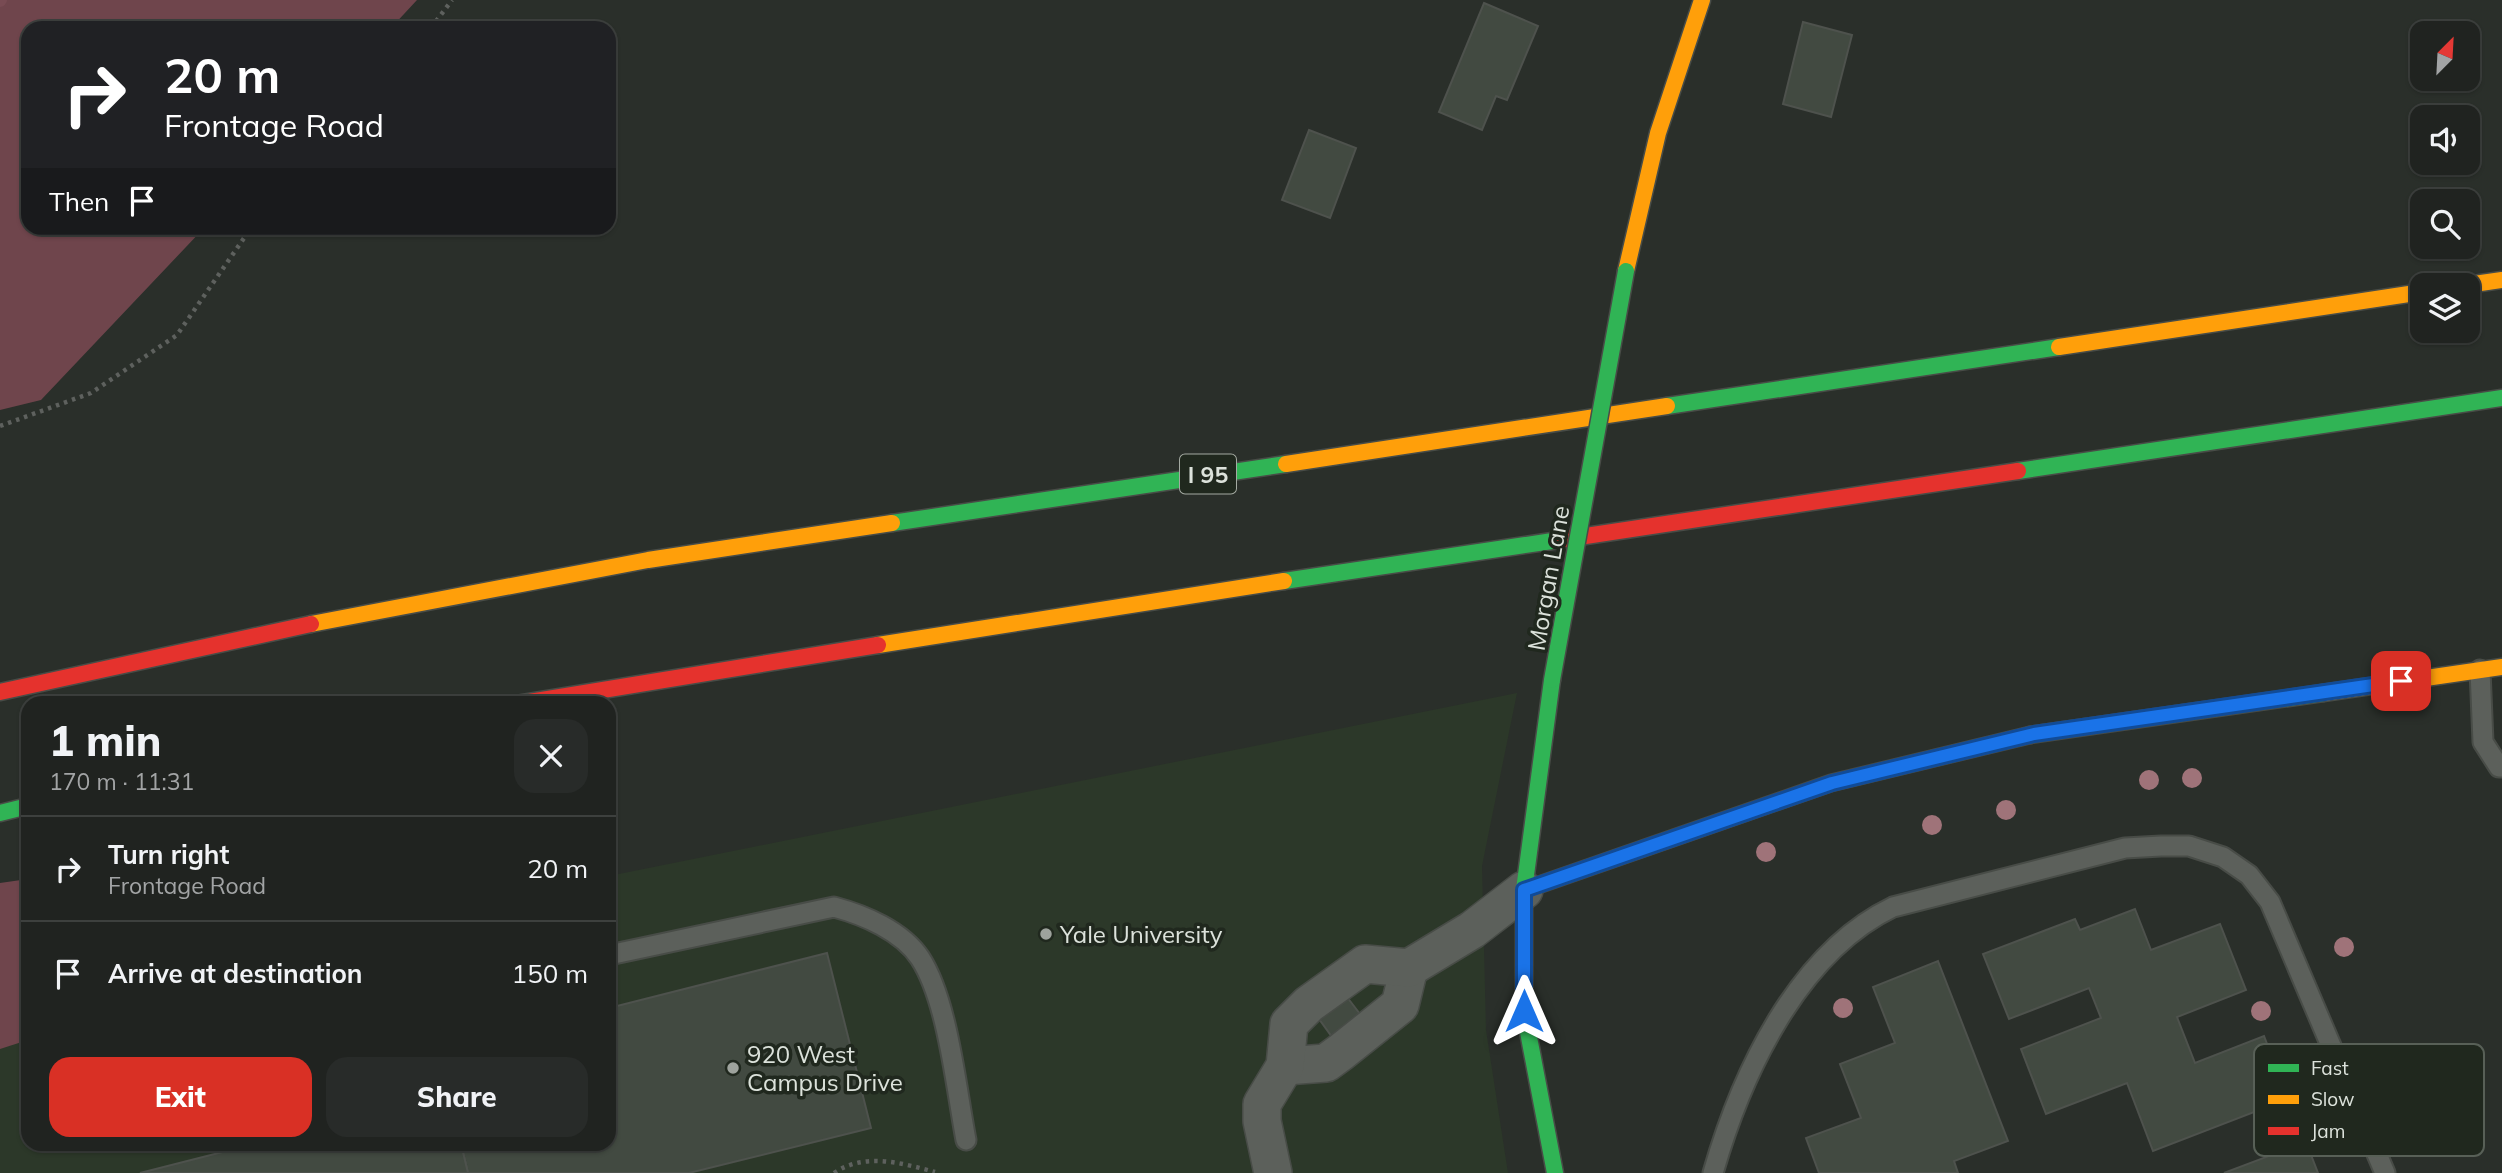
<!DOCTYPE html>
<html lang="en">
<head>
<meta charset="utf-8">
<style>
	body { margin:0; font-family:Mulish,sans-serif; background:#282b29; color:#f1f3f6; height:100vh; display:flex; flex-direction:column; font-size:26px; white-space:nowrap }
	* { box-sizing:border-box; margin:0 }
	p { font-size:23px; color:#a2a4a5 }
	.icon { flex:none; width:38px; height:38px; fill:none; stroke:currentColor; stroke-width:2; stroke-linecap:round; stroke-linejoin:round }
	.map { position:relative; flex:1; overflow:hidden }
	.drawer { position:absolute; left:21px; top:696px; width:595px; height:455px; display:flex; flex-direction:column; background:#202320; border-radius:21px; box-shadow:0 2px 5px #0004,0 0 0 2px #3d403e }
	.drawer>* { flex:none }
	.banner { position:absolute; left:21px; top:21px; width:595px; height:214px; border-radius:21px; box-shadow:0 2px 5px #0004,0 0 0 2px #3d403e; background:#202124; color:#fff; overflow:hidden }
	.needle { width:46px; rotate:24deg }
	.controls { position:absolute; left:2410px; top:21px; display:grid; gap:14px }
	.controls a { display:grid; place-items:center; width:70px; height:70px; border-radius:14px; background:#202320; box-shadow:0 2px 5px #0004,0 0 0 2px #3d403e; font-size:35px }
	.pin { position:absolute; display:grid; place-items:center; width:60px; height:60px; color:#fff; margin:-30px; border-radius:14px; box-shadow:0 4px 10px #0006 }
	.me { position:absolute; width:77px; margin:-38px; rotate:0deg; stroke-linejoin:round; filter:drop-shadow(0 0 5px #0008) }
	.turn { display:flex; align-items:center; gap:24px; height:147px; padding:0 28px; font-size:32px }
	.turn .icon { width:91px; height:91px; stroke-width:2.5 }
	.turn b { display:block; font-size:49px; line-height:60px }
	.then { display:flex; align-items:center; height:66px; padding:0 28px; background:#0003; gap:14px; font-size:26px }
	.round { display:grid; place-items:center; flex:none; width:74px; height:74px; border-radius:21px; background:#282b29 }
	.overview { display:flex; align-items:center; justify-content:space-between; height:119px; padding:0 28px }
	h1 { font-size:42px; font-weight:800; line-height:52px }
	.cta { display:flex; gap:14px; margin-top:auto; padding:14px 28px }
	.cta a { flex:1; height:80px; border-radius:21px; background:#d93025; color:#fff; font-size:28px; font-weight:800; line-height:80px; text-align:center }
	.cta a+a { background:#282b29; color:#f1f3f6 }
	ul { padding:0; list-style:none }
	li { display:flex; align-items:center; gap:21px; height:105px; padding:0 28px; border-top:2px solid #3d403e }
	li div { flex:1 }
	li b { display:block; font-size:26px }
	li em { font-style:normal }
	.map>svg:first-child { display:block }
</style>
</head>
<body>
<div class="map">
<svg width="2502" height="1173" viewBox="0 0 2502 1173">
	<rect width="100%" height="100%" fill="#2a2f2a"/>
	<path fill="#2c3829" d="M 1517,693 L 1482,866 L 1486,1030 L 1508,1173 L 0,1173 L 0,999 L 28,993 L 28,1144 L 609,1144 L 609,876 Z"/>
	<g fill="#6f454c">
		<path d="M 0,0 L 417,0 L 391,28 L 28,28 L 28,228 L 204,228 L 41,400 L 0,410 Z"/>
		<path d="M 28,879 L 28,1040 L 0,1049 L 0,883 Z"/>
	</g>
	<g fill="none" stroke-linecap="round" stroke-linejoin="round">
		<path stroke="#784b53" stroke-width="12" d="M 0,1 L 1,0"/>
	</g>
	<g fill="#424a41" stroke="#4e524d" stroke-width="2">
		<path d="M 1484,3 L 1538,26 L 1507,100 L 1496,96 L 1482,130 L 1439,112 Z"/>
		<path d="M 1803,22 L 1852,35 L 1831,117 L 1783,104 Z"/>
		<path d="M 1309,130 L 1356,148 L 1330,218 L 1282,200 Z"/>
		<path d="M 2135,909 L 2151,950 L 2220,924 L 2246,990 L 2177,1017 L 2195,1063 L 2264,1036 L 2288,1099 L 2153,1151 L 2127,1083 L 2046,1114 L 2021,1049 L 2101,1018 L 2089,988 L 2009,1019 L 1983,954 L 2075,919 L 2080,930 Z"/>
		<path d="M 827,953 L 871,1128 L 689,1173 L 468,1173 L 461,1144 L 609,1144 L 609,1008 Z"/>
		<path d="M 1938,961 L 2008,1141 L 1954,1161 L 1958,1173 L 1819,1173 L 1806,1138 L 1861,1118 L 1840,1064 L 1895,1043 L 1873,987 Z"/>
		<path d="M 1347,997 L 1360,1014 L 1332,1037 L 1319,1019 Z"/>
		<path d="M 2306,1142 L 2318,1173 L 2224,1173 Z"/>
		<path d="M 254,1144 L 461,1144 L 468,1173 L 140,1173 Z"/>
	</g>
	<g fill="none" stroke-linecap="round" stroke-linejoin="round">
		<defs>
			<g id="lane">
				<path d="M 2480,670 L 2483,742 L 2499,767 L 2502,767"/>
				<path d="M 609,955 L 834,907 C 864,915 902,931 920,958 C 948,1001 956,1088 966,1140"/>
				<path d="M 1713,1173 C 1741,1075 1797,953 1893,907 L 2125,848 L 2161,846 L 2189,846 L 2223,857 L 2249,875 L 2270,902 L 2385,1173"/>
			</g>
			<g id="street">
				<path d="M 1285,1066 L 1326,1063 L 1341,1052 L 1400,1005 L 1409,968"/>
				<path d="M 1273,1173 L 1262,1121 L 1262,1104 L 1285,1066 L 1289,1024 L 1309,1004 L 1365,964 L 1409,968 L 1472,930 L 1524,890"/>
			</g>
			<g id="fast">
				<path d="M 1667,406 L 2059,347"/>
				<path d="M 2018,471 L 2502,398"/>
				<path d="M 892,523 L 1286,464"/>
				<path d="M 1284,581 L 1559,540"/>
				<path d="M 1552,680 L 1524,890 L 1524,1011 L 1555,1173"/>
				<path d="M 2030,735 L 2323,693"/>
				<path d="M 0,813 L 28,806"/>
			</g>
			<g id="slow">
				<path d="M 1626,271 L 1658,133 L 1702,0"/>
				<path d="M 2467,285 L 2502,280"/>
				<path d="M 2059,347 L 2422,292"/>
				<path d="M 1286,464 L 1667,406"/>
				<path d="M 311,624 L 648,560 L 892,523"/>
				<path d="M 878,645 L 1284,581"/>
				<path d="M 2323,693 L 2502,667"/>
			</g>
			<g id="jam">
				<path d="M 1559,540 L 2018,471"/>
				<path d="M 0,692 L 311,624"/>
				<path d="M 517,704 L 878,645"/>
				<path d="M 1524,890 L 1831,783 L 2030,735"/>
			</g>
		</defs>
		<use href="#lane" stroke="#484c47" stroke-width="23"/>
		<use href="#street" stroke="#484c47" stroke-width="40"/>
		<use href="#fast" stroke="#484c47" stroke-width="19"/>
		<use href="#slow" stroke="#484c47" stroke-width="19"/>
		<use href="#jam" stroke="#484c47" stroke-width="19"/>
		<g stroke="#5e615e" stroke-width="4.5" stroke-dasharray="3.5 5" stroke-linecap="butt">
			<path d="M 431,28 L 452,0"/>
			<path d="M 0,426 L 91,393 L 177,335 L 251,228"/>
			<path d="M 834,1173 C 865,1152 901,1163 935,1172"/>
		</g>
		<use href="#lane" stroke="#5c605b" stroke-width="19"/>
		<use href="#street" stroke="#5c605b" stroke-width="37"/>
		<use href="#fast" stroke="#30b455" stroke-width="16"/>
		<use href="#slow" stroke="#ff9f0a" stroke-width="16"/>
		<use href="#jam" stroke="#e5322d" stroke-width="16"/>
		<defs>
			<path id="fast-bridge" d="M 1552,680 L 1626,271"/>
		</defs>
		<use href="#fast-bridge" stroke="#484c47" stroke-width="19" stroke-linecap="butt"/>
		<use href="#fast-bridge" stroke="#30b455" stroke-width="16"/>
	</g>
	<g fill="#9f7379">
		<circle cx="2192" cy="778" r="10"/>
		<circle cx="2149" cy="780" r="10"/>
		<circle cx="2006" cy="810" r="10"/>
		<circle cx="1932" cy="825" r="10"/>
		<circle cx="1766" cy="852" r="10"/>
		<circle cx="2344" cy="947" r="10"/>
		<circle cx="1843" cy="1008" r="10"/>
		<circle cx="2261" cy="1011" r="10"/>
	</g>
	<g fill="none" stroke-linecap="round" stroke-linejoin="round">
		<defs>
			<path id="route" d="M 1524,1011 L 1524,890 L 1832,783 L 2034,734 L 2401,681"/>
		</defs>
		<use href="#route" stroke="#114b97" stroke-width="18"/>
		<use href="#route" stroke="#1a73e8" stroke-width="12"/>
	</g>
	<g fill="#9ea39d" stroke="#20281e" stroke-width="2.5">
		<circle cx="1046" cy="934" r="7"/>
		<circle cx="733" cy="1068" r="7"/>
	</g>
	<g text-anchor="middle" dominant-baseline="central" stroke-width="7" stroke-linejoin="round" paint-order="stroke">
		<rect fill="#20281e" stroke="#a4aaa2" stroke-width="2" x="1180" y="454.5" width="56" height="39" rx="5"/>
		<g font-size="23" font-weight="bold" fill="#dce2db">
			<text x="1208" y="474">I 95</text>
		</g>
		<g font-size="24" fill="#dce2db" stroke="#20281e">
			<text transform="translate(1548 578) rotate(-80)">Morgan Lane</text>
		</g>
		<g font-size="24" fill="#dce2db" stroke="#20281e" text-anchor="start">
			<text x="1060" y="934">Yale University</text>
			<text x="747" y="1054">920 West<tspan x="747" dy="28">Campus Drive</tspan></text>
		</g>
	</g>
	<rect x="2254" y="1044" width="230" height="112" rx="10" fill="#20281e" stroke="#586057" stroke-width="2"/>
	<rect x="2268" y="1064" width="31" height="8" fill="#30b455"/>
	<rect x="2268" y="1095" width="31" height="9" fill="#ff9f0a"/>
	<rect x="2268" y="1127" width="31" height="8" fill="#e5322d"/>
	<g font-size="19" fill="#dce2db">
		<text x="2311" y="1075">Fast</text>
		<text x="2311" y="1106">Slow</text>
		<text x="2311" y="1138">Jam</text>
	</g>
</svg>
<div class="controls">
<a><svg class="needle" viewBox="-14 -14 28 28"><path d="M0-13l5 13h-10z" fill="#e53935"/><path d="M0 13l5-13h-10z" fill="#a2a4a5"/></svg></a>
<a><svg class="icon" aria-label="sound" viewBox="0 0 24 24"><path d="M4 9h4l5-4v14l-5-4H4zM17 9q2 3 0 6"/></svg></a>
<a><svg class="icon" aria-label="search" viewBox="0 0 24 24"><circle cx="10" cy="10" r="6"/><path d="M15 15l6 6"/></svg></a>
<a><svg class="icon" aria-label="layers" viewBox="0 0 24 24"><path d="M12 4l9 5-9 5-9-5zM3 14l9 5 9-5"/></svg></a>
</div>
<div class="pin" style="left:2401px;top:681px;background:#d93025"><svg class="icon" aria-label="arrive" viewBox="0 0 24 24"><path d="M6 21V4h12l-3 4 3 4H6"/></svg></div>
<svg class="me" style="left:1524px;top:1011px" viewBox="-20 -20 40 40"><path d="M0-17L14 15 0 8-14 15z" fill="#1a73e8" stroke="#fff" stroke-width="4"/></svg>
<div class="banner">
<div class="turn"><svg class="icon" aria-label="right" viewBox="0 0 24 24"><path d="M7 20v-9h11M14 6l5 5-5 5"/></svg><div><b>20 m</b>Frontage Road</div></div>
<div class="then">Then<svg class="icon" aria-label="arrive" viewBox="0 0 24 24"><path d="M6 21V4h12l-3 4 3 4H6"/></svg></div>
</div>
<section class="drawer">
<div class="overview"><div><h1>1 min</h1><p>170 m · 11:31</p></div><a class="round"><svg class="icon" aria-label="close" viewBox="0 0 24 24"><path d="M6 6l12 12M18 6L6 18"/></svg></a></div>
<ul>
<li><svg class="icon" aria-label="right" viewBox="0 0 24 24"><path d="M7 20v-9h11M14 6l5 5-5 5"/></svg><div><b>Turn right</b><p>Frontage Road</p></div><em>20 m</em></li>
<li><svg class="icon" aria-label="arrive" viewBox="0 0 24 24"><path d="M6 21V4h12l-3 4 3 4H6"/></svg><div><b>Arrive at destination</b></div><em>150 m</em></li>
</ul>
<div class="cta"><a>Exit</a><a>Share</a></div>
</section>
</div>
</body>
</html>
